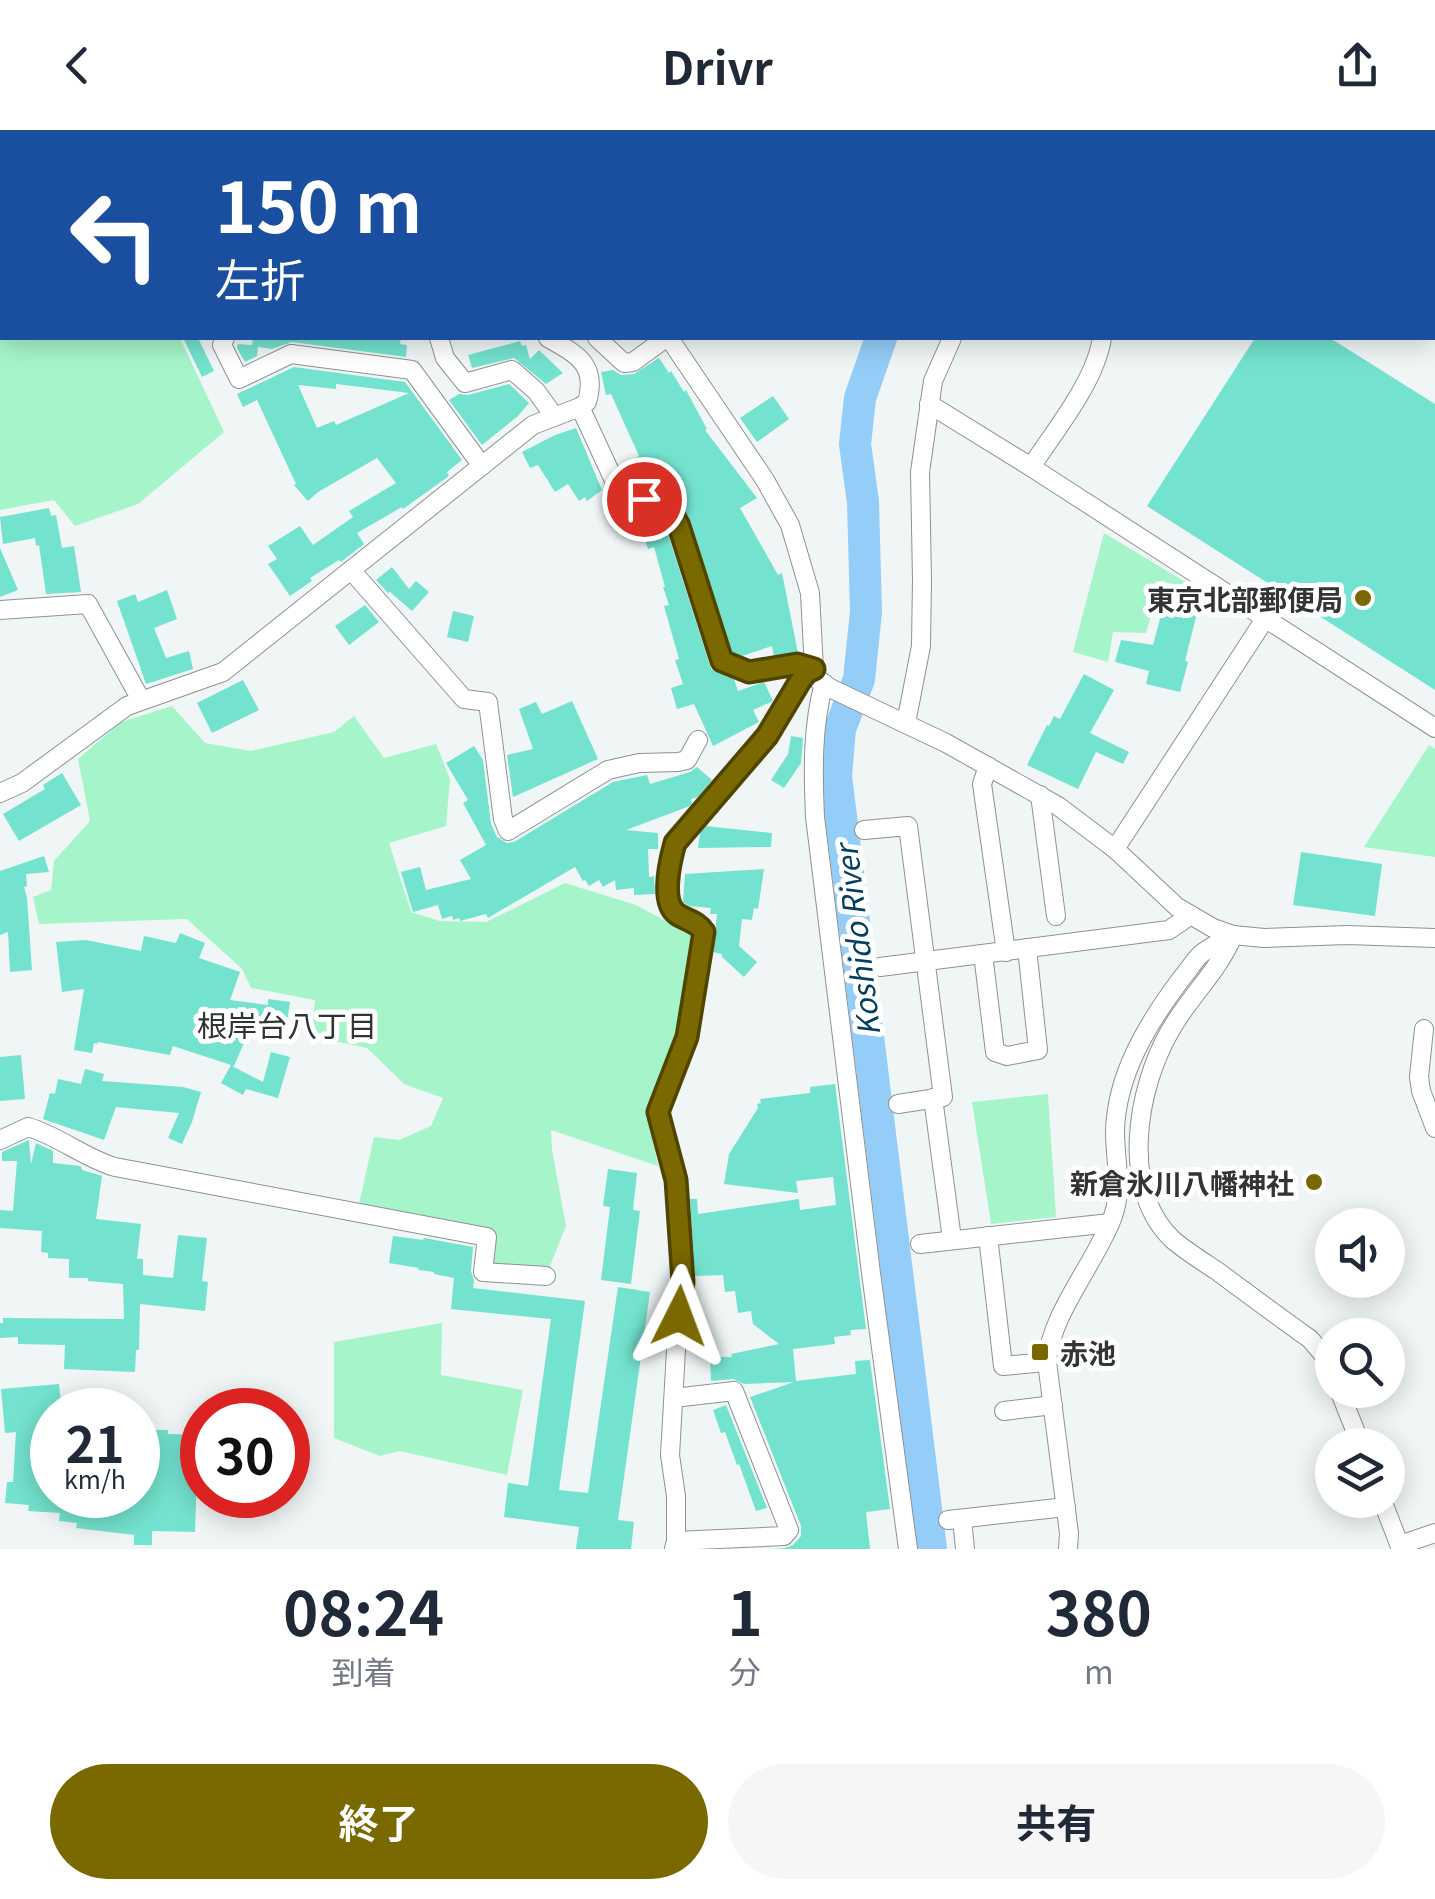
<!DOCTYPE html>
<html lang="ja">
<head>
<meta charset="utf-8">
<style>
	body { margin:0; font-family:Georgia,"Noto Sans JP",serif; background:#f6f6f7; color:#1f2937; height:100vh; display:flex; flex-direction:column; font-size:38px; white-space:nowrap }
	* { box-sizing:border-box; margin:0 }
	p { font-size:32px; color:#747a83 }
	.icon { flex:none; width:55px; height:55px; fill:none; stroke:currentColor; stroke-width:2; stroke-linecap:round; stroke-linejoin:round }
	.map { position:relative; height:1419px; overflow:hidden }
	.side { display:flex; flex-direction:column; background:#fff; flex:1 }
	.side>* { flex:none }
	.guide { position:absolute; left:0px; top:0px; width:1435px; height:210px; box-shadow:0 5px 25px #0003; background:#1a4fa0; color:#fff; overflow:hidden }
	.controls { position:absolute; left:1315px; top:1078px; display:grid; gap:20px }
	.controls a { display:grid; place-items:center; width:90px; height:90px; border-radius:50%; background:#fff; box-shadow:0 5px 25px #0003; font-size:50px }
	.speed { position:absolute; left:30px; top:1258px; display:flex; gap:20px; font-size:50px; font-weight:700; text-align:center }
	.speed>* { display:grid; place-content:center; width:130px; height:130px; border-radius:50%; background:#fff; box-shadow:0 5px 25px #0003; line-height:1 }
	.speed small { font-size:25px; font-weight:400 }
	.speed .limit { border:15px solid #d22; background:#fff; color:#111 }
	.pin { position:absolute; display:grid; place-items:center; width:85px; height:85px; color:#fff; margin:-42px; border:5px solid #fff; border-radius:50%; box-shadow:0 2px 10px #0007 }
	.me { position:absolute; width:110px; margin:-55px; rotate:3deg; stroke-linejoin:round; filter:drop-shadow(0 0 8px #0008) }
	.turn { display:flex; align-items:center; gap:35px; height:210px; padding:0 50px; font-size:45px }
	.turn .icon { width:130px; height:130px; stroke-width:2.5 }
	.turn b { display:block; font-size:70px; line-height:85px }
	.eta { display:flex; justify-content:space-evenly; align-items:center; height:170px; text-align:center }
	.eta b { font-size:60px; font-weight:700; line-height:70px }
	.cta { display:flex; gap:20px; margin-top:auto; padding:20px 50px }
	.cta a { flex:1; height:115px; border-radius:60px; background:#7a6900; color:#fff; font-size:40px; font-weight:700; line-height:115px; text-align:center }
	.cta a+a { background:#f6f6f7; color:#1f2937 }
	header { display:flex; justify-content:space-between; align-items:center; height:130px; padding:0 50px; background:#fff; font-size:45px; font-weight:700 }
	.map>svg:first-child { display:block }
</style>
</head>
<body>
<header><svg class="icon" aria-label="back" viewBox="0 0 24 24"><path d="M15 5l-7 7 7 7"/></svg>Drivr<svg class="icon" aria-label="share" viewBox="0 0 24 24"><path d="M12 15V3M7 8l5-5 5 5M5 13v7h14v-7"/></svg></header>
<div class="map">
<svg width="1435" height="1419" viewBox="0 0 1435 1419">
	<rect width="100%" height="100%" fill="#f0f6f6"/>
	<g fill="#a6f5ca">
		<path d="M 0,110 L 2,110 L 2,208 L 180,208 L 224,302 L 138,374 L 75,396 L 54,370 L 0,380 Z"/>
		<path d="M 1104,403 L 1207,465 L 1161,451 L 1146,503 L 1113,502 L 1108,532 L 1073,522 Z"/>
		<path d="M 172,576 L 205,613 L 251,621 L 334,602 L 354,586 L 384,628 L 436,614 L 450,649 L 446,696 L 389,713 L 411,782 L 440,791 L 486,792 L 565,753 L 636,775 L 693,806 L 676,904 L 647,982 L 658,1036 L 551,1000 L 552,1020 L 566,1096 L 546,1146 L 483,1142 L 487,1107 L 357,1083 L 374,1007 L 399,1010 L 431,996 L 443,968 L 404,954 L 367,918 L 311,906 L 315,870 L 251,858 L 242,839 L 187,789 L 39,794 L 33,767 L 51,760 L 54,731 L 90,691 L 78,629 L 121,592 Z"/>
		<path d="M 1429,615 L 1435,619 L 1435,727 L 1364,717 Z"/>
		<path d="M 1048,964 L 1056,1087 L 991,1094 L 972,972 Z"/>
		<path d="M 442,1193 L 441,1245 L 523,1260 L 507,1345 L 400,1321 L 380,1326 L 334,1308 L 334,1212 Z"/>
	</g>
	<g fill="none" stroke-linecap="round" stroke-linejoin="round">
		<g stroke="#95cdf9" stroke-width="32">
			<path d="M 954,2 L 955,0"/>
			<path d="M 881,208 L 860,268 L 855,314 L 863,372 L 866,482 L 859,549 L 840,599 L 836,646 L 931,1419"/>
		</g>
	</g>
	<g fill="#73e2ce" fill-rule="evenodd">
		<path d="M 183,208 L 198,208 L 214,241 L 202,247 Z"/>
		<path d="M 253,208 L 401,208 L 400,214 L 407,215 L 406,227 L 292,212 L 272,219 L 258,217 L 257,226 L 245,232 L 237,218 L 238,214 L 252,215 Z"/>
		<path d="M 1255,208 L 1330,208 L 1435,274 L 1435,560 L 1147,376 Z"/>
		<path d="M 520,211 L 522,216 L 526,215 L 530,229 L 539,220 L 563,243 L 546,254 L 514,228 L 472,238 L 468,225 Z"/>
		<path d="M 659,228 L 669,243 L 671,241 L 684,262 L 686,260 L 707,299 L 705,300 L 757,368 L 740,378 L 778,445 L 782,443 L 798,523 L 774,526 L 772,516 L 742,526 L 731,522 L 691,392 L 678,368 L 665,359 L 651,357 L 643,341 L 628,350 L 621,335 L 639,326 L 611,264 L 606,265 L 601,242 L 613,240 L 621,245 L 634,244 Z"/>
		<path d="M 294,237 L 405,252 L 462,330 L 447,342 L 449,346 L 403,379 L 402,377 L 357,403 L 364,414 L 341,432 L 339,430 L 310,448 L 312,451 L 290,466 L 268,434 L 277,429 L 268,416 L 300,396 L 313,415 L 353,387 L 349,381 L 396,353 L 377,328 L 318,362 L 308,371 L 294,355 L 296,354 L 257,270 L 243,277 L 237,264 ZM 336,254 L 409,263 L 336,295 L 334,291 L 317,298 L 298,255 L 336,259 Z"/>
		<path d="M 509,254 L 529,273 L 518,286 L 482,315 L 449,270 L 459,264 L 468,265 Z"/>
		<path d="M 773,266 L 789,289 L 757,312 L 740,288 Z"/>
		<path d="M 576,298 L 602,360 L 587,371 L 585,367 L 579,371 L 568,354 L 555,362 L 538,335 L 530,338 L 522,322 L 555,305 Z"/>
		<path d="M 49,378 L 51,386 L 56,385 L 62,418 L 74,416 L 81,462 L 46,464 L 39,415 L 36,416 L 35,408 L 3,414 L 0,387 Z"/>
		<path d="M 658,384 L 667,401 L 711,539 L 734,549 L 738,561 L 764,552 L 773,571 L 753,580 L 759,592 L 713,616 L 694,574 L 677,579 L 671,558 L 683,554 L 675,530 L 679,529 L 664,476 L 669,475 L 663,457 L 665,457 L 654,417 L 648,419 L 639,391 Z"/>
		<path d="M 0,418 L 18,460 L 0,467 Z"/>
		<path d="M 392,437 L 409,459 L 416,451 L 429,462 L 412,481 L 390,462 L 388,463 L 376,450 Z"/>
		<path d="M 167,460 L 177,489 L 154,498 L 166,528 L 189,521 L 193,539 L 146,554 L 117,471 L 135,464 L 138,472 Z"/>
		<path d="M 1167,463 L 1200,471 L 1185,531 L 1188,532 L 1180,562 L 1146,554 L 1149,541 L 1115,532 L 1121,510 L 1153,515 Z"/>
		<path d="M 365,475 L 379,492 L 349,515 L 335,496 Z"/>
		<path d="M 453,481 L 474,486 L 468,512 L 447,507 Z"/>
		<path d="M 1084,544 L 1114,560 L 1090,603 L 1129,622 L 1123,634 L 1096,622 L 1078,659 L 1027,635 L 1047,595 L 1049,596 L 1054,586 L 1060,589 Z"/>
		<path d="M 243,550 L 259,580 L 212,603 L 197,573 Z"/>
		<path d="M 572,571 L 598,629 L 513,667 L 507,625 L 533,619 L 519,579 L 536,572 L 542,584 Z"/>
		<path d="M 791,606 L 803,608 L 801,633 L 784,658 L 771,650 L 788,624 Z"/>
		<path d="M 474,616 L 483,630 L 491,694 L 497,707 L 507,713 L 514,712 L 613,652 L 647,645 L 650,654 L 690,642 L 697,637 L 712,650 L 698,667 L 691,669 L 692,673 L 690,676 L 626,700 L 658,703 L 658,719 L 648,719 L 649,747 L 654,746 L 655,764 L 634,765 L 634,758 L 616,760 L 615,750 L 603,757 L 599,750 L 589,756 L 585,750 L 583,751 L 575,737 L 488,788 L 486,784 L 460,791 L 459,788 L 453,790 L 452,786 L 442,789 L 438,775 L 413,782 L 401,742 L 420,737 L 426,760 L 471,749 L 460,730 L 486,715 L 463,673 L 468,670 L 446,633 Z"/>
		<path d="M 62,643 L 81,675 L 19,711 L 3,684 L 45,659 L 43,655 Z"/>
		<path d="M 706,696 L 772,703 L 771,717 L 698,718 L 700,703 Z"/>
		<path d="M 1301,722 L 1382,734 L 1375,786 L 1293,775 Z"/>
		<path d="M 44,726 L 49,742 L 26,744 L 27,756 L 24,757 L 27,768 L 32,840 L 10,842 L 8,802 L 0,805 L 0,741 Z"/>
		<path d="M 764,739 L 758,779 L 754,778 L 752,790 L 742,789 L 739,816 L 757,832 L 744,847 L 722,827 L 722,824 L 713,822 L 717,784 L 710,784 L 711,778 L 689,776 L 683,772 L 685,744 Z"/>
		<path d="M 180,803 L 205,813 L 199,828 L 240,842 L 230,870 L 268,875 L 268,869 L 290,872 L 286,898 L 279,897 L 278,902 L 250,899 L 234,936 L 232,936 L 263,952 L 271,922 L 290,927 L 278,968 L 246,959 L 243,965 L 221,953 L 231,935 L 173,916 L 170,925 L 98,912 L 97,914 L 94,913 L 92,923 L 74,920 L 84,859 L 62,862 L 56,812 L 86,810 L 141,821 L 144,806 L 176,813 Z"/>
		<path d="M 21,925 L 25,969 L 0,971 L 0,927 Z"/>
		<path d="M 85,939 L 104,944 L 102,951 L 183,957 L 201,962 L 192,992 L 182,1014 L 168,1008 L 179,983 L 116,977 L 104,1010 L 43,989 L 50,963 L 55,964 L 58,949 L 81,954 Z"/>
		<path d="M 835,954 L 866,1199 L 850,1200 L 851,1205 L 834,1207 L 835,1214 L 793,1219 L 796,1251 L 856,1244 L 855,1231 L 870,1230 L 890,1379 L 866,1382 L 870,1419 L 774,1419 L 785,1418 L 793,1415 L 801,1406 L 801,1396 L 750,1267 L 794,1252 L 744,1254 L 733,1249 L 711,1251 L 710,1227 L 732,1227 L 731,1224 L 779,1214 L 753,1194 L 751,1181 L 738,1183 L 735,1161 L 725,1162 L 723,1145 L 695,1146 L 690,1069 L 697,1069 L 698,1084 L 799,1069 L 800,1080 L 836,1075 L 833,1047 L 796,1051 L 798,1063 L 724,1054 L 729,1024 L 758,978 L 757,974 L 761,973 L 760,969 L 810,963 L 810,957 Z"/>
		<path d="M 29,1010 L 31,1034 L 36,1013 L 53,1021 L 53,1033 L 81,1036 L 82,1040 L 102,1046 L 96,1089 L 141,1094 L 137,1129 L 143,1129 L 143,1145 L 173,1148 L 178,1105 L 207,1108 L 202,1151 L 208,1152 L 205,1181 L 140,1174 L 139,1220 L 136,1220 L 135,1242 L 64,1239 L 65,1215 L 18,1214 L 18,1207 L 0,1208 L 0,1193 L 3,1193 L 3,1188 L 124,1189 L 123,1154 L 88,1151 L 88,1148 L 69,1148 L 69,1129 L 48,1128 L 48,1123 L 41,1122 L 42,1101 L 0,1098 L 0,1080 L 13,1081 L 17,1031 L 2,1031 L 2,1022 Z"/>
		<path d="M 608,1039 L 637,1043 L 633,1080 L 640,1081 L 631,1154 L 601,1150 L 610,1077 L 603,1076 Z"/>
		<path d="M 393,1106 L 423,1110 L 424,1108 L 473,1117 L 471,1141 L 474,1150 L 473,1158 L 585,1171 L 559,1360 L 588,1363 L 618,1157 L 650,1162 L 618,1390 L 634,1392 L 631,1419 L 576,1419 L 579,1397 L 504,1387 L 508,1353 L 528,1356 L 551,1189 L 451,1179 L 454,1148 L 434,1144 L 434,1142 L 418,1140 L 419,1138 L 389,1133 Z"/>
		<path d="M 59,1254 L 62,1280 L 52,1280 L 52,1365 L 138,1365 L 138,1305 L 153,1305 L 153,1300 L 168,1300 L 168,1304 L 202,1305 L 202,1342 L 197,1342 L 195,1402 L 152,1401 L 152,1415 L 134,1415 L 134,1405 L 76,1398 L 77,1393 L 59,1391 L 60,1383 L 28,1381 L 29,1375 L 5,1373 L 7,1352 L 13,1352 L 16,1302 L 5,1303 L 1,1259 Z"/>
		<path d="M 726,1275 L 767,1378 L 756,1381 L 739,1334 L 737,1335 L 725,1302 L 721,1303 L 713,1280 Z"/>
	</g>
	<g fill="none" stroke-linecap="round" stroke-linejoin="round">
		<defs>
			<g id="minor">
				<path d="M 527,0 L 529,2"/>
				<path d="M 1178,0 L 1179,2"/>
				<path d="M 472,2 L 473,0"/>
				<path d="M 1028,2 L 1028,0"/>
				<path d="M 1432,184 L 1435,185"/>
				<path d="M 225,208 L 222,215 L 239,249 L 291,224 L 412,240 L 482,336"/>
				<path d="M 439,208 L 445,228 L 465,253 L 512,240 L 536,261 L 554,286"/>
				<path d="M 597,208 L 624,233 L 633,232 L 666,208"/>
				<path d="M 669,208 L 765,350 L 790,395 L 810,463 L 814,539 L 819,551 L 832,559 L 946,613 L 1058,676 L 1115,719 L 1177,777 L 1213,798 L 1233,805 L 1264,808 L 1347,805 L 1435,808"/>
				<path d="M 929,274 L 1031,337 L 1435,598"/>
				<path d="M 580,277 L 618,359 L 629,368 L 660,370 L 667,374 L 679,396 L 721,531 L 749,542 L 797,535 L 814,539"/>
				<path d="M 1031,337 C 1056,299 1095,252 1102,208"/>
				<path d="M 351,440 L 464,569 L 488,572 L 503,689 L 508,701 L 608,640 L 639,633 L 678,632 L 687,630 L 698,610"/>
				<path d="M 0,480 L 88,474 L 141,570"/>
				<path d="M 824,553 C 812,597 813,642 815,687 L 871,1143 L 908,1419"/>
				<path d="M 906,593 L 921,516 L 922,450 L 920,342 L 933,251 L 952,208"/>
				<path d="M 988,636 L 982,654 L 1006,822"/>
				<path d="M 0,663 L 22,653 L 127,576 L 223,542 L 533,295 L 580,277 L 587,272 C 598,234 576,224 548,208"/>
				<path d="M 1040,665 L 1056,786"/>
				<path d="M 864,700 L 908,696 L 943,967 L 898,974"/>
				<path d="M 1115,719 L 1265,489"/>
				<path d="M 1233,806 C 1217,843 1189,867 1170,901 C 1137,958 1119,1059 1173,1110 C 1186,1121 1202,1131 1217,1141 C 1248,1164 1279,1187 1310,1209 L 1327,1229 L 1332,1242"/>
				<path d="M 983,824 L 995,922 L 1007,926 L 1038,920 L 1027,818"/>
				<path d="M 880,837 L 1169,800 L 1191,785"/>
				<path d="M 1424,899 L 1419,947 L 1421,961 L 1435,998"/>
				<path d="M 933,968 L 952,1109"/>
				<path d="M 0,1010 L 28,997 C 59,1006 84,1028 115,1037 L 487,1107 L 483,1142 L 546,1146"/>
				<path d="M 988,1106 L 1003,1236 L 1047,1232"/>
				<path d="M 920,1114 L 1110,1093"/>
				<path d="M 1339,1260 L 1361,1315"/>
				<path d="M 674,1268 L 734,1261 L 789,1400 L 784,1406 L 676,1411"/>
				<path d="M 1004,1281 L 1053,1275"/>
				<path d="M 1382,1370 L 1401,1419"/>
				<path d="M 962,1389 L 965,1419"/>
				<path d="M 948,1390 L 1066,1377"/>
				<path d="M 1400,1415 L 1435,1403"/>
				<path d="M 674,1419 L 676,1411 L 676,1366 L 670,1325 L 676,1220 L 683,1151 L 676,1050 L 658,982 L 687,907 L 704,802 C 697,791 687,791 677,784 C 660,772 670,731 675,713 L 767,605 L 799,551 L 807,542 L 814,539"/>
				<path d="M 1068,1419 L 1069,1403 L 1047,1232 C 1050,1184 1097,1131 1113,1086 C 1123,1059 1115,1030 1115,1002 C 1116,945 1148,893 1181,849 C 1187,842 1193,832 1200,825 C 1209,817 1222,811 1233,805"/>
			</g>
			<g id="highway">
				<path d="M 1397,0 L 1401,2"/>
				<path d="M 1432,23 L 1435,25"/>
			</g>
		</defs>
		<use href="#minor" stroke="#8d9292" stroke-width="20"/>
		<use href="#highway" stroke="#d2d2d3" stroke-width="30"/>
		<use href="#minor" stroke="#fff" stroke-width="18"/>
		<use href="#highway" stroke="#66b9d5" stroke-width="28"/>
	</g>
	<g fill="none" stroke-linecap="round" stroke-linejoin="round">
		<defs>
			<path id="route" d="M 644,369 L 660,370 L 667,374 L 679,396 L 722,531 L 749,542 L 797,534 L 814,539 L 807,542 L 800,551 L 767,606 L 675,713 C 670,731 660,772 677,784 C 687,791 697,791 704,802 L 687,907 L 658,982 L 676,1050 L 683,1152 L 679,1186"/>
		</defs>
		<use href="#route" stroke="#4f4400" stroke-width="25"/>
		<use href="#route" stroke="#7a6900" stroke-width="18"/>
	</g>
	<g fill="#7a6900" stroke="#fff" stroke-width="4">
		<circle cx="1363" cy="468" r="10"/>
		<circle cx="1314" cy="1052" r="10"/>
		<rect x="1030" y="1212" width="20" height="20" rx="5"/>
	</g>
	<g text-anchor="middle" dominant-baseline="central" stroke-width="10" stroke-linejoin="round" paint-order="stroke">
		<g font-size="28" font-weight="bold" fill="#323435" stroke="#fff" text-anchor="end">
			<text x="1343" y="468">東京北部郵便局</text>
			<text x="1294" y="1052">新倉氷川八幡神社</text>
			<text x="1060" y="1222" text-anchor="start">赤池</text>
		</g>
		<g font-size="30" font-style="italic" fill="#043e61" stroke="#fff">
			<text transform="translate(856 811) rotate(-97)">Koshido River</text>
		</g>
		<g font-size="30" fill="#303435" stroke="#fff">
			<text x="287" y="894">根岸台八丁目</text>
		</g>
	</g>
</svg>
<div class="controls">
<a><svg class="icon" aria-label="sound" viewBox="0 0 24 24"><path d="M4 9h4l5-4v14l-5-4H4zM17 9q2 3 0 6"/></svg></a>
<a><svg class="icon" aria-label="search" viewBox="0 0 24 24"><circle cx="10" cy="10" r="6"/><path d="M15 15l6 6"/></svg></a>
<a><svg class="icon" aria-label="layers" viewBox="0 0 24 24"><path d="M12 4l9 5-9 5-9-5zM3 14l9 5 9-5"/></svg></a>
</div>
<div class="speed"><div>21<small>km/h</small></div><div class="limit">30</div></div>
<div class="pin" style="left:644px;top:369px;background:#d93025"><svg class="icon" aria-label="arrive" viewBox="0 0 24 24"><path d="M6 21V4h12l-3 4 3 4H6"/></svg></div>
<svg class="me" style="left:679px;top:1186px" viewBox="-20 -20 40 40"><path d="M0-17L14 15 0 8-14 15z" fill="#7a6900" stroke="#fff" stroke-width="4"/></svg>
<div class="guide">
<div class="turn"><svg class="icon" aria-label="left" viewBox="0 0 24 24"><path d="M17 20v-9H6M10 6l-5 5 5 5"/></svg><div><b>150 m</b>左折</div></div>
</div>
</div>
<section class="side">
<div class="eta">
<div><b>08:24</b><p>到着</p></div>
<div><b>1</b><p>分</p></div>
<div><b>380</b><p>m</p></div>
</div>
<div class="cta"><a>終了</a><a>共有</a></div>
</section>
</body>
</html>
